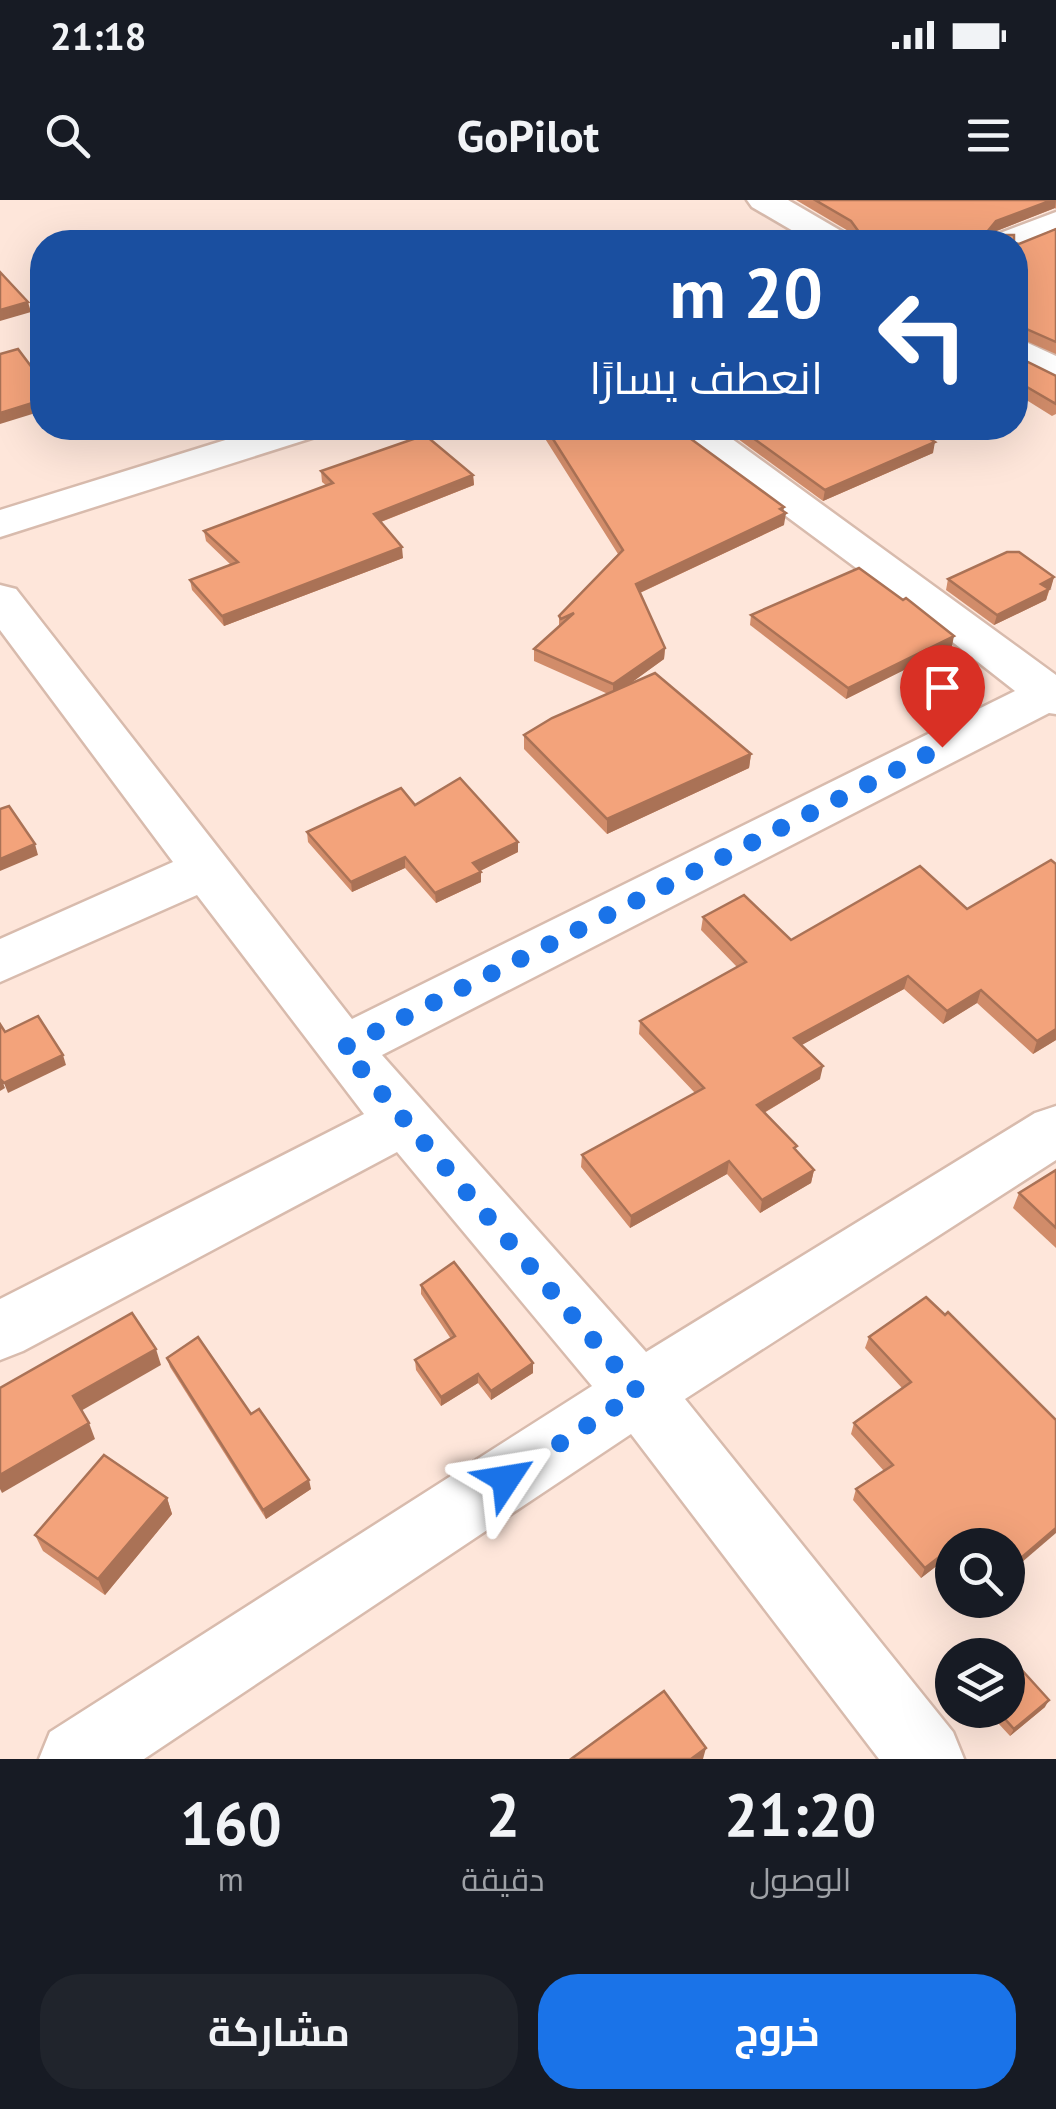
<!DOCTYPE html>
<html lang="ar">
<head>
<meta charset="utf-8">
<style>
	body { margin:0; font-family:"PT Sans",Cairo,sans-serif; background:#20242c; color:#f1f3f6; direction:rtl; height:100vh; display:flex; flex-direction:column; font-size:38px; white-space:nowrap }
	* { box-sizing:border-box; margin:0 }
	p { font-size:32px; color:#9ea1a6 }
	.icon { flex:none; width:55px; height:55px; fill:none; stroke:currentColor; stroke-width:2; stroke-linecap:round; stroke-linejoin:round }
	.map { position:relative; height:1559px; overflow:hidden; direction:ltr }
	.details { display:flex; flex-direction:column; background:#171b24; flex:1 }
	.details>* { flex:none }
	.banner { position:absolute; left:30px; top:30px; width:998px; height:210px; border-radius:40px; box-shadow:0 10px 40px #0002; direction:rtl; background:#1a4fa0; color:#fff; overflow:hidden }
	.buttons { position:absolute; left:935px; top:1328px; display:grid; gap:20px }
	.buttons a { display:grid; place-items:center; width:90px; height:90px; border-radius:50%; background:#171b24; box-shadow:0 10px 40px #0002; font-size:50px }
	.pin { position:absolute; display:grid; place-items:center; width:85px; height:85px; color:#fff; margin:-102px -42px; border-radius:50% 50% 50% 0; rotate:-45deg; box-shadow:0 0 10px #0007 }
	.pin .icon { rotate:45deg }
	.me { position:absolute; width:110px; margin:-55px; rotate:57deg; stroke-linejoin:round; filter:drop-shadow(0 0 8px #0008) }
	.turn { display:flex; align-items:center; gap:35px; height:210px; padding:0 40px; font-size:45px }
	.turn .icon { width:130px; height:130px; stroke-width:2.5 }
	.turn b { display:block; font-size:70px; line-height:85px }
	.eta { display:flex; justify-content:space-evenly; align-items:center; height:170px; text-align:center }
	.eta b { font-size:60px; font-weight:700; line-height:70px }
	.cta { display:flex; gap:20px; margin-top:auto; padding:20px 40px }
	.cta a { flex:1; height:115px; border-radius:40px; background:#1a73e8; color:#fff; font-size:40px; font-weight:700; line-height:115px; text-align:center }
	.cta a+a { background:#20242c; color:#f1f3f6 }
	.status { display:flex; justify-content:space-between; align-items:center; height:70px; padding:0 50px; background:#171b24; direction:ltr }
	.status svg { height:28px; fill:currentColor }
	header { display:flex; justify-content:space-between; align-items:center; height:130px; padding:0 40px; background:#171b24; font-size:45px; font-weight:700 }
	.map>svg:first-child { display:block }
</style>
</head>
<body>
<div class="status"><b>21:18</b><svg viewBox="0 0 49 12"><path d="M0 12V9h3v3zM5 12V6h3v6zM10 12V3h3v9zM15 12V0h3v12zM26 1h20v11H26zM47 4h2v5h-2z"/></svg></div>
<header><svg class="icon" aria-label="menu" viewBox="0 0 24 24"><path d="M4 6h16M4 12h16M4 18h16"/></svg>GoPilot<svg class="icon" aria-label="search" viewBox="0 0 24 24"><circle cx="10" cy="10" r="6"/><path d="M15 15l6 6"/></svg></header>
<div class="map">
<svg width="1056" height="1559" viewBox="0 0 1056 1559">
	<rect width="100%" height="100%" fill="#fee6da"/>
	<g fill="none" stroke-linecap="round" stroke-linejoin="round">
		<defs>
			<g id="street">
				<path d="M 747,0 L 788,0 L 848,35 L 854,42 L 812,42 L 752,7 Z"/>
				<path d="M 1056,12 L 1056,34 L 1015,51 L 1015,42 L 989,42 L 995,35 Z"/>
				<path d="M 1015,137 L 1056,156 L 1056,184 L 1015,164 Z"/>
				<path d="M 264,228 L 324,228 L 318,236 L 0,337 L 0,310 Z"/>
				<path d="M 672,228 L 717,228 L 1056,475 L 1056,514 L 1049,513 L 382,855 L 646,1152 L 1035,913 L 1056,906 L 1056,960 L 685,1199 L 953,1532 L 964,1559 L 879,1559 L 631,1234 L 144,1559 L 39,1559 L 50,1532 L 592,1186 L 397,952 L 23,1151 L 0,1160 L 0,1099 L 364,914 L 197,695 L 0,782 L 0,739 L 173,662 L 0,430 L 0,385 L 16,389 L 352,819 L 1015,491 L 894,396 L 678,236 Z"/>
			</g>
		</defs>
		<use href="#street" stroke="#d8bbad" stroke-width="5"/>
		<use href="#street" fill="#fff" fill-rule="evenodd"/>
	</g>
	<g fill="#d18c6a">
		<path d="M 796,0 L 1056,0 L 1056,9 L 1055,8 L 994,32 L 991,35 L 1014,42 L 858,42 L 850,32 Z"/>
		<path d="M 1056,28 L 1056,154 L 1015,136 L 1015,43 L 1019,44 Z"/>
		<path d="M 1015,137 L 1016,156 L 1056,176 L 1056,214 L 1052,216 L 1015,193 Z"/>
		<path d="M 545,228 L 676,228 L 784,312 L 784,325 L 640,393 L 665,448 L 664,459 L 628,485 L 751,554 L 749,568 L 607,634 L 524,549 L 524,535 L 608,494 L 534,461 L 534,449 L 559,427 L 559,416 L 618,354 L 544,237 Z"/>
		<path d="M 723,228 L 913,228 L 933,253 L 823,301 Z"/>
		<path d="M 321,271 L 473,275 L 474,285 L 381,322 L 403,358 L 224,426 L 192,390 L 190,380 L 231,365 L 206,341 L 204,331 L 327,286 L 322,282 Z"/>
		<path d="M 1054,377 L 1046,400 L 994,425 L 946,390 L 948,379 Z"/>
		<path d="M 903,400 L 952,446 L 846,499 L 750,425 L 751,415 Z"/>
		<path d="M 415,605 L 518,652 L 480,671 L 481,682 L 436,703 L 405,668 L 352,692 L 308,642 L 307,632 Z"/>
		<path d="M 1056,664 L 1056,840 L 1033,854 L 977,803 L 943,824 L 904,789 L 801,845 L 820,879 L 764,913 L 814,970 L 811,983 L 760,1013 L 727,974 L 630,1028 L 581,967 L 582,955 L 695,893 L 639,834 L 640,821 L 737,767 L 701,730 L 703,717 L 791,740 L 967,709 Z"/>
		<path d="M 1056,970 L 1056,1048 L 1013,1008 L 1019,993 Z"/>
		<path d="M 421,1085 L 533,1173 L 491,1200 L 478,1183 L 441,1206 L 416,1170 L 415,1160 L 451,1139 L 421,1094 Z"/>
		<path d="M 926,1097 L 1008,1345 L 952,1345 L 952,1354 L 921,1378 L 853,1300 L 856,1289 L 884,1271 L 851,1234 L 854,1223 L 902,1188 L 865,1148 L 869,1137 Z"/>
		<path d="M 167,1158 L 251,1214 L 311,1289 L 266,1319 L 170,1167 Z"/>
		<path d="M 167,1298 L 172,1314 L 105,1395 L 43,1351 L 35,1335 Z"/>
		<path d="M 1045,1507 L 1010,1536 L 986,1510 L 1008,1510 Z"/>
	</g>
	<g fill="#aa7256">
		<path d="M 1052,0 L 1056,0 L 1055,8 L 994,32 L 985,42 L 987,32 L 996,21 Z"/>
		<path d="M 28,102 L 31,112 L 0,121 L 0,110 Z"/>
		<path d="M 42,200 L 42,211 L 0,224 L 0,213 Z"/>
		<path d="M 935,242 L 933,253 L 823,301 L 825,290 Z"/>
		<path d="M 473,275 L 474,285 L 375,324 L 374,314 Z"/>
		<path d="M 784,307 L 783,314 L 786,313 L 784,325 L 635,395 L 636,384 Z"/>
		<path d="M 402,347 L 403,358 L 224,426 L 222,416 Z"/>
		<path d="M 1054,377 L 1051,388 L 1038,394 L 1041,384 Z"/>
		<path d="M 1049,389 L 1046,400 L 994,425 L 997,415 Z"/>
		<path d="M 954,436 L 952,446 L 846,499 L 848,488 Z"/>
		<path d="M 665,448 L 664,459 L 613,496 L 613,484 Z"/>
		<path d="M 751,554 L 749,568 L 607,634 L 607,619 Z"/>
		<path d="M 518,642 L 518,652 L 474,674 L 473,663 Z"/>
		<path d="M 35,644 L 38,655 L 0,671 L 0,659 Z"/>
		<path d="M 405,657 L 405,668 L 352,692 L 351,682 Z"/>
		<path d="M 481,672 L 481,682 L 436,703 L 435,693 Z"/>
		<path d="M 908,776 L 904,789 L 791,851 L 794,838 Z"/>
		<path d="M 981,790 L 977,803 L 943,824 L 947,811 Z"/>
		<path d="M 1056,829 L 1056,840 L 1033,854 L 1037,841 Z"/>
		<path d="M 63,855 L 66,865 L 8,893 L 4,883 Z"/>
		<path d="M 823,866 L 820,879 L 755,918 L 757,905 Z"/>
		<path d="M 1,878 L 5,888 L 0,891 L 0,879 Z"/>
		<path d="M 729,961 L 727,974 L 630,1028 L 631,1016 Z"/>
		<path d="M 814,970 L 811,983 L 760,1013 L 762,1000 Z"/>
		<path d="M 156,1149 L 161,1165 L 79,1212 L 73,1196 Z"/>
		<path d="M 533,1163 L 533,1173 L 491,1200 L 491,1191 Z"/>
		<path d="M 478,1174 L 478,1183 L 441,1206 L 441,1197 Z"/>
		<path d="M 89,1223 L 95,1239 L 2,1293 L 0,1289 L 0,1275 Z"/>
		<path d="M 309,1280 L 311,1289 L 266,1319 L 263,1310 Z"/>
		<path d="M 167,1298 L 172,1314 L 105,1395 L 98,1379 Z"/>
		<path d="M 1056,1328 L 1056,1333 L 1008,1374 L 1008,1369 Z"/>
		<path d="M 952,1347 L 952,1354 L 921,1378 L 925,1368 Z"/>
		<path d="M 1049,1500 L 1045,1507 L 1010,1536 L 1014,1529 Z"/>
		<path d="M 706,1548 L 703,1559 L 691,1559 Z"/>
	</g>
	<g fill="#f3a37b" stroke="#aa7256" stroke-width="2.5">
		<path d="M 815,0 L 1052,0 L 996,21 L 987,32 L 991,35 L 1014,35 L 1014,42 L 877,42 L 859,32 L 851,21 Z"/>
		<path d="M 1056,29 L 1056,142 L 1015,124 L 1015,43 L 1019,44 Z"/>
		<path d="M 0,72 L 28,102 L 0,110 Z"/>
		<path d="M 1015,136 L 1016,156 L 1056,176 L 1056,204 L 1015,180 Z"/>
		<path d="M 18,149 L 42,181 L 42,200 L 0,213 L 0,154 Z"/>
		<path d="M 546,228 L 676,228 L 784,307 L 780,309 L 786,313 L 636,384 L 665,448 L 613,484 L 534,449 L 574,413 L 561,419 L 559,416 L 623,350 Z"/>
		<path d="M 739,228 L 913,228 L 935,242 L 825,290 Z"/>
		<path d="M 425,235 L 473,275 L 374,314 L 402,347 L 222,416 L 190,380 L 238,362 L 204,331 L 333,283 L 321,271 Z"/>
		<path d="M 1007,352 L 1019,352 L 1054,377 L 1041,384 L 1049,389 L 997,415 L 948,379 Z"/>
		<path d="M 859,368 L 903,400 L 906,398 L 954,436 L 848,488 L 751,415 Z"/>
		<path d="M 655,473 L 751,554 L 607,619 L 524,535 L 552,518 Z"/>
		<path d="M 460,578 L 518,642 L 473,663 L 481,672 L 435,693 L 405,657 L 351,682 L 307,632 L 401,588 L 415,605 Z"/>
		<path d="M 9,606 L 35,644 L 0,659 L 0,609 Z"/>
		<path d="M 1051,660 L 1056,664 L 1056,829 L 1037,841 L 981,790 L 947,811 L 908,776 L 794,838 L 823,866 L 757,905 L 797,946 L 794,948 L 814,970 L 762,1000 L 729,961 L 631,1016 L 582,955 L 704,888 L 640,821 L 746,762 L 703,717 L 744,695 L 791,740 L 920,666 L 967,709 Z"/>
		<path d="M 38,816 L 63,855 L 4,883 L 0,879 L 0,824 L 5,832 Z"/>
		<path d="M 1056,970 L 1056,1028 L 1019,993 Z"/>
		<path d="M 454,1062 L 533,1163 L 491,1191 L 478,1174 L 441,1197 L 415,1160 L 455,1136 L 421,1085 Z"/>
		<path d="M 926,1097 L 945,1115 L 948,1112 L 1056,1220 L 1056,1328 L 1008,1369 L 1008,1345 L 973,1345 L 969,1340 L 962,1340 L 956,1345 L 952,1345 L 952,1347 L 925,1368 L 856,1289 L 893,1265 L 854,1223 L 911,1182 L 869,1137 Z"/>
		<path d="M 132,1113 L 156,1149 L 73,1196 L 89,1223 L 0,1275 L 0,1188 Z"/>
		<path d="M 198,1137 L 251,1214 L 259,1209 L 309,1280 L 263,1310 L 167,1158 Z"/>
		<path d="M 104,1255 L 167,1298 L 98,1379 L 35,1335 Z"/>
		<path d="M 1020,1468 L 1049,1500 L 1014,1529 L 997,1510 L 1008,1510 L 1008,1480 Z"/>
		<path d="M 664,1491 L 706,1548 L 691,1559 L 571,1559 Z"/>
	</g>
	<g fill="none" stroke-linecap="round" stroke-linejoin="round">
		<path stroke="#1a73e8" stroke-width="18" stroke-dasharray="0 32.4" d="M 506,1279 L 638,1192 L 343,848 L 942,547"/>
	</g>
</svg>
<div class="buttons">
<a><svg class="icon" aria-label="search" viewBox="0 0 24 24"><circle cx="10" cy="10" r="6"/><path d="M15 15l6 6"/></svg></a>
<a><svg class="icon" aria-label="layers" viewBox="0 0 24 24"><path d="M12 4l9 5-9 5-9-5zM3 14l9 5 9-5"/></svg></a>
</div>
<div class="pin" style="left:942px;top:547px;background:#d93025"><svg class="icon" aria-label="arrive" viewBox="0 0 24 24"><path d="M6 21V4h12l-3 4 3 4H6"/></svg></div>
<svg class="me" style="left:506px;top:1279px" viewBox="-20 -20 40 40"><path d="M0-17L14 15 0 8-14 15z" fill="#1a73e8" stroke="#fff" stroke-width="4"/></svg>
<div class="banner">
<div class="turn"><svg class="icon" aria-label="left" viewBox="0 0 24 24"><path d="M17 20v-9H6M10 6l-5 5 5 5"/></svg><div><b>20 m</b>انعطف يسارًا</div></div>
</div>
</div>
<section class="details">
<div class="eta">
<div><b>21:20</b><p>الوصول</p></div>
<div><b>2</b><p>دقيقة</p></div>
<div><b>160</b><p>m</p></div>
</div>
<div class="cta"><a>خروج</a><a>مشاركة</a></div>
</section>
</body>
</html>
